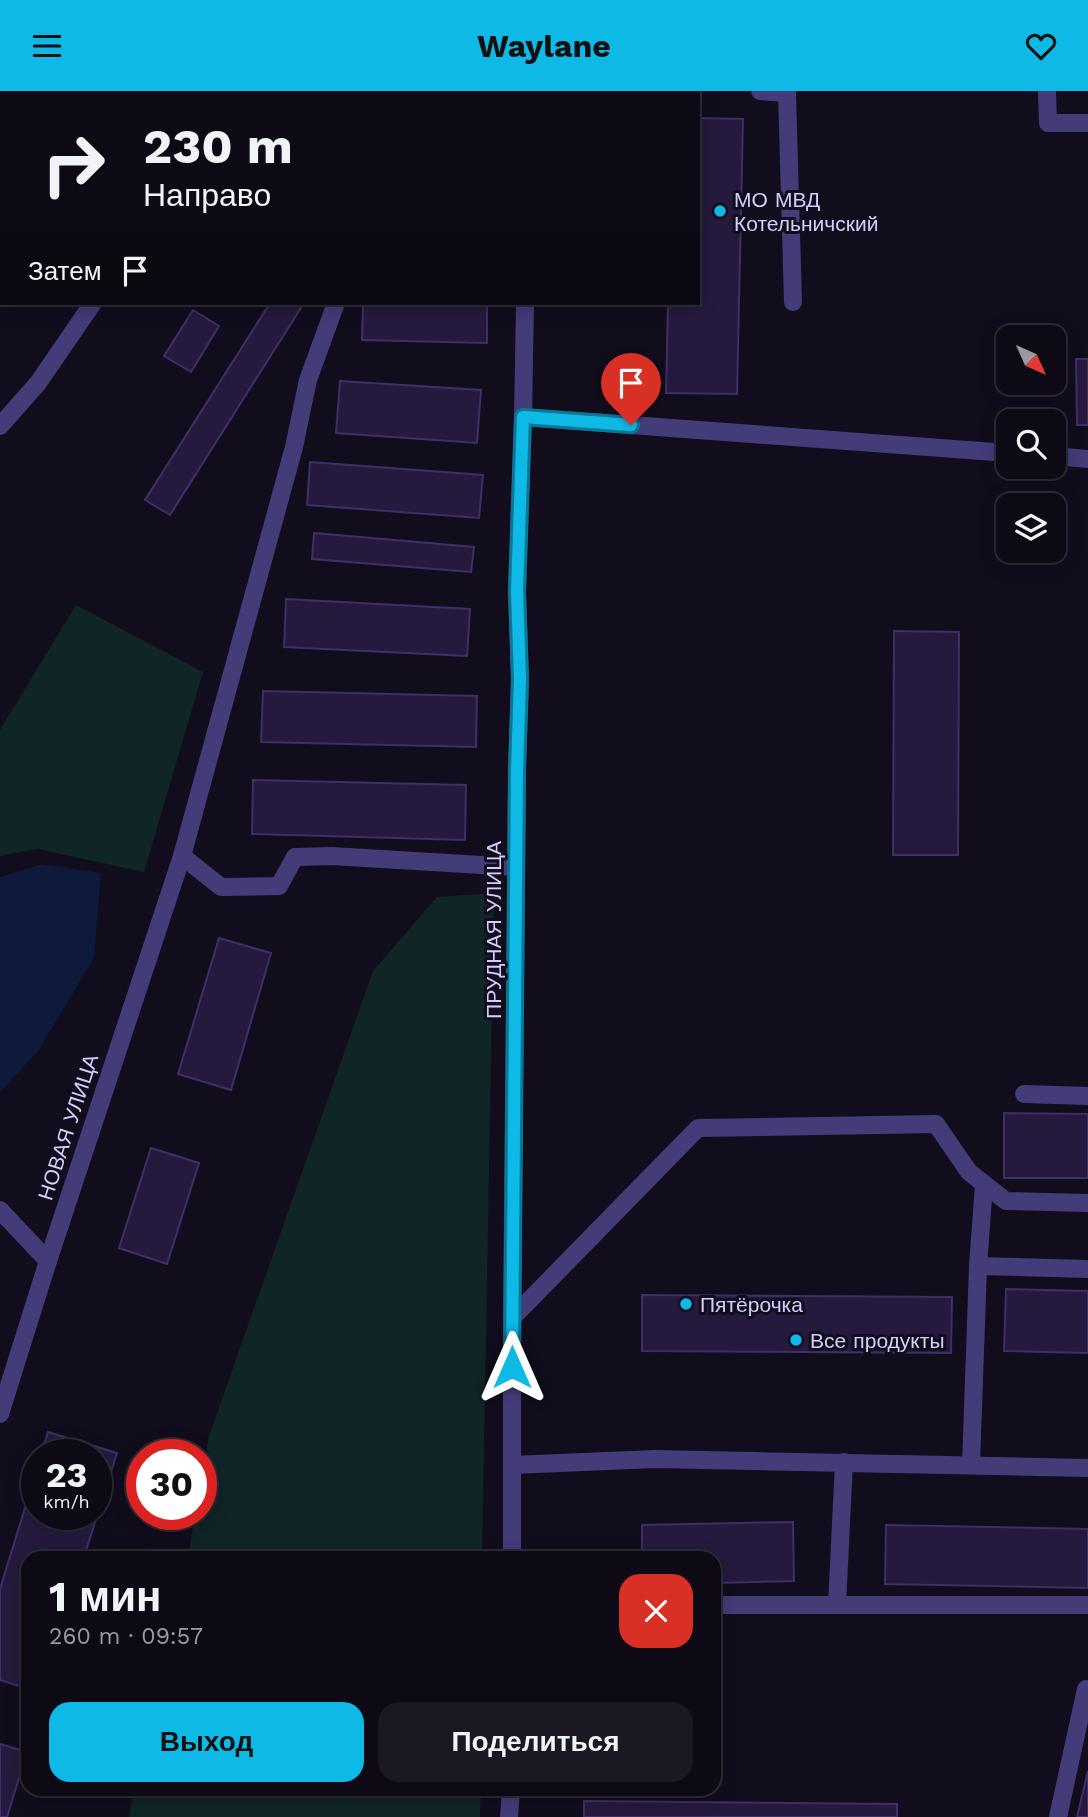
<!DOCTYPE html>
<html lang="ru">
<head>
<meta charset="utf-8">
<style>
	body { margin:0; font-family:"Work Sans",sans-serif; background:#1b1823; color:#f1f3f6; height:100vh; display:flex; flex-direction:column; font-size:26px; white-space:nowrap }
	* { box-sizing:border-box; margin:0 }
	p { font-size:23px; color:#9a9aa1 }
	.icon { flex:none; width:38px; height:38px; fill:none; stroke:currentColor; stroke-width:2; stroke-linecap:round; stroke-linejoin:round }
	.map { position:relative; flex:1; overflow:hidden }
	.drawer { position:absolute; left:21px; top:1460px; width:700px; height:245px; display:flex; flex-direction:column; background:#0d0a16; border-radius:21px; box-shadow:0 4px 18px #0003,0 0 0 2px #2d2b35 }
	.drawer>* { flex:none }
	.banner { position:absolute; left:0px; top:0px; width:700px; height:214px; box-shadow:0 4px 18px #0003,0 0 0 2px #2d2b35; background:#0d0a16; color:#f1f3f6; overflow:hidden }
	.needle { width:46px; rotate:135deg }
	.tools { position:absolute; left:996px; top:234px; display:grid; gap:14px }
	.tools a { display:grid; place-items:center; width:70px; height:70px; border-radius:14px; background:#0d0a16; box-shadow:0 4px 18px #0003,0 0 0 2px #2d2b35; font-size:35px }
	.speed { position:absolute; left:21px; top:1348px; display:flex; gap:14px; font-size:35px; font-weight:700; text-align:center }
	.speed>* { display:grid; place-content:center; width:91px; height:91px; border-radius:50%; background:#0d0a16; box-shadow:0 4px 18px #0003,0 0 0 2px #2d2b35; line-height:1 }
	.speed small { font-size:18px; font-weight:400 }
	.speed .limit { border:10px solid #d22; background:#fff; color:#111 }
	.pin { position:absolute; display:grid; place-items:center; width:60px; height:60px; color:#fff; margin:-72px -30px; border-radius:50% 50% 50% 0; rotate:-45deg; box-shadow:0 0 7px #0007 }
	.pin .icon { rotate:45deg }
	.me { position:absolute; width:77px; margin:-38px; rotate:0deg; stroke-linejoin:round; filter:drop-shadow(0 0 5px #0008) }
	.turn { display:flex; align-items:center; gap:24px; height:147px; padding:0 28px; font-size:32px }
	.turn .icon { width:91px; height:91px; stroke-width:2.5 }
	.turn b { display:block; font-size:49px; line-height:60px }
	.then { display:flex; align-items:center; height:66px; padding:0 28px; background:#0003; gap:14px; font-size:26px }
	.round { display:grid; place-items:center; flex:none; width:74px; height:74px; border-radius:21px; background:#1b1823 }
	.summary { display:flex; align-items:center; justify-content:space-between; height:119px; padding:0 28px }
	h1 { font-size:42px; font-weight:700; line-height:52px }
	.button { display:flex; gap:14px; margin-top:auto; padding:14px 28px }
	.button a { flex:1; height:80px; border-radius:21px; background:#0eb9e6; color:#111; font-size:28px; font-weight:700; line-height:80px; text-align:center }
	.button a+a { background:#1b1823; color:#f1f3f6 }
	header { display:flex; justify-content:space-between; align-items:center; height:91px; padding:0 28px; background:#0eb9e6; color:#111; font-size:32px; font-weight:700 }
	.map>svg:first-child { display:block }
</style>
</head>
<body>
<header><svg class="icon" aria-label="menu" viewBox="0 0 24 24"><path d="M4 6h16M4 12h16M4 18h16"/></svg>Waylane<svg class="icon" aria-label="heart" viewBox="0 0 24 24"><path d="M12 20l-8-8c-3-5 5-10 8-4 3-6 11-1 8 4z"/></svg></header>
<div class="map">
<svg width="1088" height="1726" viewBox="0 0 1088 1726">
	<rect width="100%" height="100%" fill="#110d1d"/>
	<g fill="#102526">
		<path d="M 76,514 L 203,581 L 144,781 L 38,758 L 3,764 L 0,766 L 0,639 Z"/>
		<path d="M 494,802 L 482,1466 L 188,1466 L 195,1423 L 201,1423 L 201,1389 L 209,1345 L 373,880 L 437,806 Z"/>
		<path d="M 134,1698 L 481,1698 L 480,1726 L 129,1726 Z"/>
	</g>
	<path fill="#0d1a3b" d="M 42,773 L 101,782 L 94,867 L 38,960 L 0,1001 L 0,786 Z"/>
	<g fill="#251a3d" stroke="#3f2e67" stroke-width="2">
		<path d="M 698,27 L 743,28 L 737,303 L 666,302 L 668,212 L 698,212 Z"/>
		<path d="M 270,212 L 304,212 L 170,424 L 145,409 Z"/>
		<path d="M 363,212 L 487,212 L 487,252 L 362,249 Z"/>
		<path d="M 193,219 L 219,235 L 191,281 L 164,265 Z"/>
		<path d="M 1076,268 L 1088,268 L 1088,334 L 1077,334 Z"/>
		<path d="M 340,290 L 481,299 L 477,352 L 336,342 Z"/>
		<path d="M 310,371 L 483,384 L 479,427 L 307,414 Z"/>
		<path d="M 314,442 L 474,456 L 471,481 L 312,468 Z"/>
		<path d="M 286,508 L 470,518 L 467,565 L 284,556 Z"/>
		<path d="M 894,540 L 959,541 L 958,764 L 893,764 Z"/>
		<path d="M 263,600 L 477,605 L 476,656 L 261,651 Z"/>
		<path d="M 253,689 L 466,694 L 465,749 L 252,743 Z"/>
		<path d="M 219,847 L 271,862 L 231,999 L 178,983 Z"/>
		<path d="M 1004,1022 L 1088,1023 L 1088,1087 L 1004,1087 Z"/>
		<path d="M 151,1057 L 199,1072 L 167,1173 L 119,1157 Z"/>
		<path d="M 1006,1198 L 1088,1200 L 1088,1262 L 1004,1260 Z"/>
		<path d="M 642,1204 L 952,1206 L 951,1262 L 642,1260 Z"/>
		<path d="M 48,1341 L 117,1362 L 84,1466 L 28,1466 L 28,1598 L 0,1589 L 0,1498 L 37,1378 L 37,1423 L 96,1423 L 96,1363 L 41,1363 Z"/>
		<path d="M 793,1431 L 794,1490 L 714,1492 L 714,1466 L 642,1466 L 642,1434 Z"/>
		<path d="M 886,1434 L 1088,1438 L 1088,1497 L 885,1493 Z"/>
		<path d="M 0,1653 L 27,1661 L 7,1726 L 0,1726 Z"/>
		<path d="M 1088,1680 L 1088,1726 L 1077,1726 Z"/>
		<path d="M 584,1710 L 897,1713 L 897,1726 L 584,1726 Z"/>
	</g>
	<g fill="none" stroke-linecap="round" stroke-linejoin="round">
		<g stroke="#443b79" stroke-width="18">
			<path d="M 760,0 L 787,2 L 793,211"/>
			<path d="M 1047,0 L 1048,32 L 1088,32"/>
			<path d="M 235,2 L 237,0"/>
			<path d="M 421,2 L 423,0"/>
			<path d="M 529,2 L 529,0"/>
			<path d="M 665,2 L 669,0"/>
			<path d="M 336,212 L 308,289 L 294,356 L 182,765 L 221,796 L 279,795 L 295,766 L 332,765 L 516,776"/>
			<path d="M 523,326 L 1008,362"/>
			<path d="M 0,335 L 38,292 L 93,212"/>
			<path d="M 1054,365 L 1088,368"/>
			<path d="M 1024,1003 L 1088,1005"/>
			<path d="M 0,1119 L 48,1170"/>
			<path d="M 978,1175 L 1088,1178"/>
			<path d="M 512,1227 L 698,1037 L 936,1033 L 969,1081 L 1006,1110 L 1088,1112"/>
			<path d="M 0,1323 L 48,1170 L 182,765"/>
			<path d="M 512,1374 L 655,1368 L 1088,1377"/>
			<path d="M 971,1374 L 978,1175 L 984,1093"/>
			<path d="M 512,1466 L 512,1227 L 517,679 L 520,588 L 517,500 L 523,326 L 525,212"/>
			<path d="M 714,1514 L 1088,1514"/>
			<path d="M 837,1514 L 844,1371"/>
			<path d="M 509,1726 L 511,1698"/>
			<path d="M 1058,1726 L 1086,1598 L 1088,1599"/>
		</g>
	</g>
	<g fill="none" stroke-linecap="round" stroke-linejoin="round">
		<defs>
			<path id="route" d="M 512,1276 L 517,679 L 520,588 L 517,500 L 523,326 L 631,334"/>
		</defs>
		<use href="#route" stroke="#097896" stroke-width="18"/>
		<use href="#route" stroke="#0eb9e6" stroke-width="12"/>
	</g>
	<g fill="#0eb9e6" stroke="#110d1d" stroke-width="2.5">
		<circle cx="720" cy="120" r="7"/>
		<circle cx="686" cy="1213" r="7"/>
		<circle cx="796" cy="1249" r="7"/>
	</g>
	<g text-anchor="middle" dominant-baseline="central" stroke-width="6" stroke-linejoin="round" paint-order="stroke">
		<g font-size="21" fill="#d6ccfc" stroke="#110d1d" text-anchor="start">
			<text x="734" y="108">МО МВД<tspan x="734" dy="24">Котельничский</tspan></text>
			<text x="700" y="1213">Пятёрочка</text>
			<text x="810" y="1249">Все продукты</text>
		</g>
		<g font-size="21" fill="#d6ccfc" stroke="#110d1d">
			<text transform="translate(493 839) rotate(-90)">ПРУДНАЯ УЛИЦА</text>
			<text transform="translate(68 1036) rotate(-72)">НОВАЯ УЛИЦА</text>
		</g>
	</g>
</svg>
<div class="tools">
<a><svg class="needle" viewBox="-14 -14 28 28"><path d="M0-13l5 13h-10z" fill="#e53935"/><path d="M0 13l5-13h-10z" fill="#9a9aa1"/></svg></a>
<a><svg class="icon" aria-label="search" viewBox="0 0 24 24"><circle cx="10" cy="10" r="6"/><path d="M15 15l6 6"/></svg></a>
<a><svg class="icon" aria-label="layers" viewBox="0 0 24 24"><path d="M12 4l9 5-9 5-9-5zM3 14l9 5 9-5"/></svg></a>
</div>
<div class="speed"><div>23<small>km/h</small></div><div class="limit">30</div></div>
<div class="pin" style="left:631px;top:334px;background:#d93025"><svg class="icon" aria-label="arrive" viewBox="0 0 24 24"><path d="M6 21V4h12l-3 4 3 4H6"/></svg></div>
<svg class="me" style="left:512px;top:1276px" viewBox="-20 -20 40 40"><path d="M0-17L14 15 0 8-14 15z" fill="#0eb9e6" stroke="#fff" stroke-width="4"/></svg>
<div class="banner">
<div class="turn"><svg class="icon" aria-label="right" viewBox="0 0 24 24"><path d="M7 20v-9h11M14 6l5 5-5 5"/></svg><div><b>230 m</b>Направо</div></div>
<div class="then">Затем<svg class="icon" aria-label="arrive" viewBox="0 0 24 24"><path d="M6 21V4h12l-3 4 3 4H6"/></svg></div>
</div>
<section class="drawer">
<div class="summary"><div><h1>1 мин</h1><p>260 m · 09:57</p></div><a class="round" style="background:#d93025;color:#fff"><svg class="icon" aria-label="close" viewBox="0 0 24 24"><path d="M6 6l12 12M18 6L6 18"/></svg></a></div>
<div class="button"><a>Выход</a><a>Поделиться</a></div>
</section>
</div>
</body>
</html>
